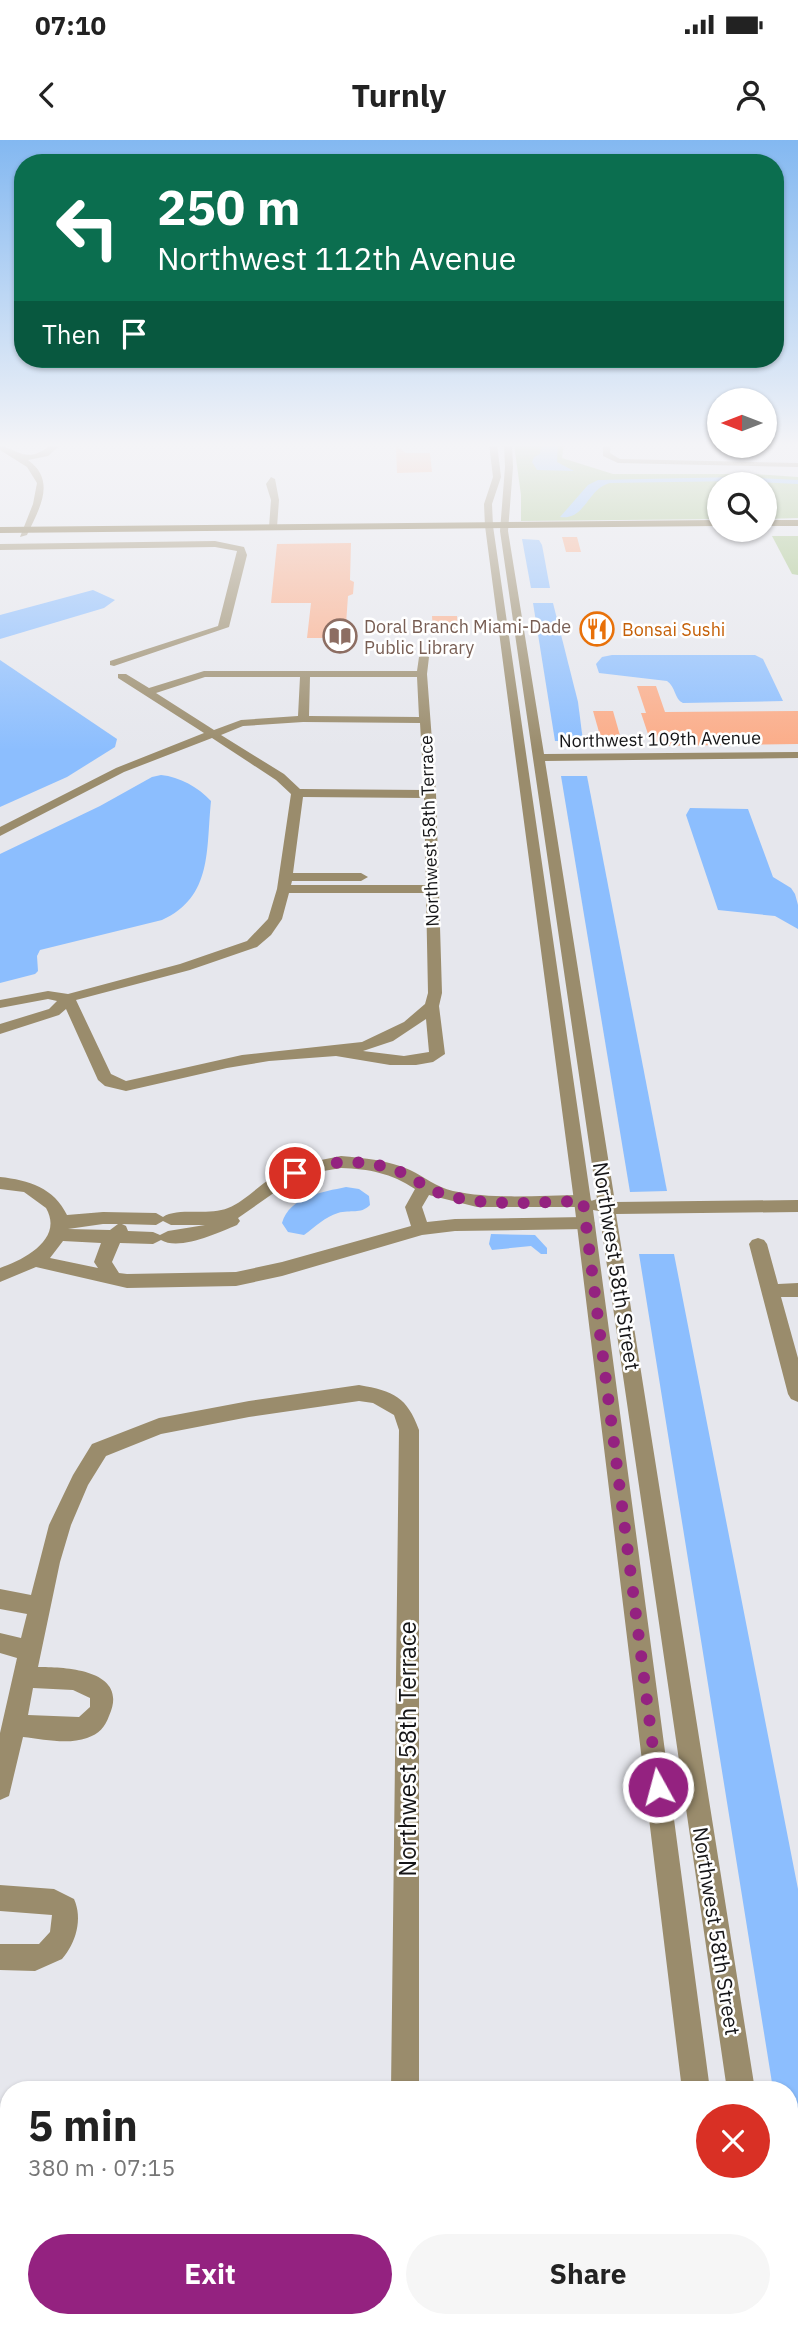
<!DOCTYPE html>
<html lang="en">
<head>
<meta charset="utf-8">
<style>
	body { margin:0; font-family:"IBM Plex Sans",sans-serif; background:#f6f6f6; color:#222; height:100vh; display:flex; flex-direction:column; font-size:26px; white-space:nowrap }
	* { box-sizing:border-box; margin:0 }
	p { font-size:23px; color:#767676 }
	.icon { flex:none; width:38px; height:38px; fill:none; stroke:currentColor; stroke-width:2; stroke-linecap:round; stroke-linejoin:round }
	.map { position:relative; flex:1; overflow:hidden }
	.sheet { position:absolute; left:0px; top:1941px; width:798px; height:247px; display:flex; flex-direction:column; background:#fff; border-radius:28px 28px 0 0; box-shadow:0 2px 5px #0004 }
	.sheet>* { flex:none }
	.hud { position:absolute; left:14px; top:14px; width:770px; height:214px; border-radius:28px; box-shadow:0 2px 5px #0004; background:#0b6e4f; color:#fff; overflow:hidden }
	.needle { width:46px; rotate:270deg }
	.fabs { position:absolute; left:707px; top:248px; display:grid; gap:14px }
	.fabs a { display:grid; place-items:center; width:70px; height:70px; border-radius:50%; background:#fff; box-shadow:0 2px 5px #0004; font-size:35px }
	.pin { position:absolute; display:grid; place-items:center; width:60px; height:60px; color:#fff; margin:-30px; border:4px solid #fff; border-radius:50%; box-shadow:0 2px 7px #0007 }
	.me { position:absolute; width:77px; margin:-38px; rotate:353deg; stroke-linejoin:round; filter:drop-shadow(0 0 5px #0008) }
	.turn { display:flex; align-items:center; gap:24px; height:147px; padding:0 28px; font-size:32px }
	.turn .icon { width:91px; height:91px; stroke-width:2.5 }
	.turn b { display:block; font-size:49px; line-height:60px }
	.then { display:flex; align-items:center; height:66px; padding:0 28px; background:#0003; gap:14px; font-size:26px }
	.round { display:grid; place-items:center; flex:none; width:74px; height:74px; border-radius:37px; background:#f6f6f6 }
	.headline { display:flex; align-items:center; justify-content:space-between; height:119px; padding:0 28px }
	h1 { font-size:42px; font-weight:700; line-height:52px }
	.primary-button { display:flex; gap:14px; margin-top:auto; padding:14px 28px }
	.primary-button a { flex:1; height:80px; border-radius:42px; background:#942280; color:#fff; font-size:28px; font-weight:700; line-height:80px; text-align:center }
	.primary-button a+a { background:#f6f6f6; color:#222 }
	.status { display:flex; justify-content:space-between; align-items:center; height:49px; padding:0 35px; background:#fff; direction:ltr }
	.status svg { height:19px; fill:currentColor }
	header { display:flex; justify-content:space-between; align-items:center; height:91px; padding:0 28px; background:#fff; font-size:32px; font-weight:700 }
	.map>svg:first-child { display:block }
</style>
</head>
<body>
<div class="status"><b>07:10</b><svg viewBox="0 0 49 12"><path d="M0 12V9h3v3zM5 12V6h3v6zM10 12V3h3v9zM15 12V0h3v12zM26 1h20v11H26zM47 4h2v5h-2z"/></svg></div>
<header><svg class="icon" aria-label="back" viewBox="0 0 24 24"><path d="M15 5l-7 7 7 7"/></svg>Turnly<svg class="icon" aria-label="person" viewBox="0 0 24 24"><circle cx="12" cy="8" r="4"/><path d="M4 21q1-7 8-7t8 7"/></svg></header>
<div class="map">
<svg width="798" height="2187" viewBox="0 0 798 2187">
	<rect width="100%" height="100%" fill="#e6e7ed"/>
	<g fill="#a2c280">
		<path d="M 514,304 L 564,304 L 562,318 L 613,334 L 753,334 L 798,337 L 798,378 L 765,379 L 765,345 L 719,345 L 719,379 L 521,381 L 521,355 Z"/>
		<path d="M 772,396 L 798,396 L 798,435 L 792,434 Z"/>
	</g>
	<g fill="#8cbefe">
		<path d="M 541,304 L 558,304 L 557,322 L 574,331 L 537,330 L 532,322 L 534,317 L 540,314 Z"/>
		<path d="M 739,337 L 798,340 L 798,344 L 738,341 L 610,343 C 588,348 585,381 560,377 L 588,345 L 598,340 Z"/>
		<path d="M 522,399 L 539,400 L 542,405 L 550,448 L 531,448 Z"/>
		<path d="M 93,450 L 115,460 L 104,468 L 0,499 L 0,475 Z"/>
		<path d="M 533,463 L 553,463 L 578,562 L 583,601 L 555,601 Z"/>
		<path d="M 612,515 L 755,515 L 763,519 L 783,561 L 683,563 C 674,559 676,547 667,541 L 599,533 L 596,524 L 602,517 Z"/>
		<path d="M 0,520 L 117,599 L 115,607 L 67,637 L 0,667 Z"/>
		<path d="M 161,635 C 180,637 198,647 211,661 C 206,709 213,757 162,780 L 40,810 L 37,816 L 38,831 L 35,834 L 0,843 L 0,714 L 100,666 L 152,637 Z"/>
		<path d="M 561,636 L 587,636 L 667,1051 L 630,1052 Z"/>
		<path d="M 690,668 L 748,669 L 773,737 L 791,748 L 795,754 L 798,765 L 798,789 L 775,776 L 718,770 L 686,675 Z"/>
		<path d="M 346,1047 L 359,1049 L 369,1056 L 370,1065 C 360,1075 351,1069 338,1073 C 325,1077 315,1087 304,1095 L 288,1092 L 282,1083 C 290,1056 323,1052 346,1047 Z"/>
		<path d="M 491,1094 L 535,1095 L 547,1108 L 547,1114 L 541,1114 L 531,1106 L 492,1110 L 489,1104 Z"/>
		<path d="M 639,1114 L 674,1114 L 798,1749 L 798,2107 L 789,2052 L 789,1950 L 773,1949 Z"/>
	</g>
	<g fill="#fbac88">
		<path d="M 396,306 L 406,313 L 430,313 L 432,332 L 397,333 Z"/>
		<path d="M 562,397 L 577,397 L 581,412 L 566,412 Z"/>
		<path d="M 351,403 L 350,440 L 354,442 L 353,454 L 348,456 L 345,498 L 307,498 L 311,463 L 271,463 L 277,404 Z"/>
		<path d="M 432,476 L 457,476 L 458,490 L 433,490 Z"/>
		<path d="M 637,546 L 656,546 L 665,572 L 798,571 L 798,604 L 652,606 L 641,573 L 646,573 Z"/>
		<path d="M 593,571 L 613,571 L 623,606 L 603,606 Z"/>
	</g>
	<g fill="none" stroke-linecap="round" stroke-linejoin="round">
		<g fill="#9a8c6c" fill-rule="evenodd">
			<path d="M 52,304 L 61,304 L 48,316 L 28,320 C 57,341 39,369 27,395 L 20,397 L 33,364 L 37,343 L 27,327 L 0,310 L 0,305 C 23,314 30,322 52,304 Z"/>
			<path d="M 603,304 L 611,304 L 610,313 L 620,319 L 798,323 L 798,327 L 618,323 L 603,316 Z"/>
			<path d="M 271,337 L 275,339 L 279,360 L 277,387 L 273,390 L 269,387 L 271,360 L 266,344 Z"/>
			<path d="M 215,401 L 244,407 L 247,415 L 229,487 L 114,526 L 110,525 L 110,521 L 218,486 L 237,411 L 215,407 L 0,410 L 0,404 Z"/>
			<path d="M 424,514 L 429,517 L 427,534 L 436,654 L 442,853 L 439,866 L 445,914 L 433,922 L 416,925 L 390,925 L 336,916 L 269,921 L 227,928 L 126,951 L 105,946 L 98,940 L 66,869 L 59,875 L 0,894 L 0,884 L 49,869 L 57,861 L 48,859 L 0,868 L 0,860 L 48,851 L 68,854 L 180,824 L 247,801 L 268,779 L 277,749 L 291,654 L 276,640 L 212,598 L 124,632 L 0,696 L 0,687 L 116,628 L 204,593 L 118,538 L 118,534 L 126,534 L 149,548 L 204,531 L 417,531 L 419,517 ZM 205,537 L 300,537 L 298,576 L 241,580 L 214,590 L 156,553 ZM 310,537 L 417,537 L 419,577 L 309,576 ZM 303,582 L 420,583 L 424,650 L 300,649 L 284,634 L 221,595 L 243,586 ZM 303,657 L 424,658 L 426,745 L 291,745 L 292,741 L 361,741 L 368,737 L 361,733 L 293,733 ZM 289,753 L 426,753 L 428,853 L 425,864 L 404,882 L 362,902 L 242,915 L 126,941 L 111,934 L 76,860 L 190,830 L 257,807 L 271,795 L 282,779 ZM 426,879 L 429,912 L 404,916 L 363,911 L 393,901 Z"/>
			<path d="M 341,1016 C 364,1018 388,1020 410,1030 C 425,1037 436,1047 453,1051 C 495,1060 541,1055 583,1055 L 592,1061 L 583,1067 L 477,1067 L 429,1055 L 422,1067 L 427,1082 L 455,1079 L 586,1077 L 595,1083 L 586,1089 L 455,1091 L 422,1095 L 282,1136 L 236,1146 L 127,1148 L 36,1127 L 0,1142 L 0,1128 C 24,1120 64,1099 46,1068 L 24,1052 L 0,1049 L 0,1037 C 29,1040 54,1048 67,1075 L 103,1072 L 156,1073 L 163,1077 C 177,1067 209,1076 228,1068 C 244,1062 258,1046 273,1037 C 293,1024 318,1021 341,1016 ZM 341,1028 C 369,1029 391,1033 415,1049 L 405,1067 L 411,1086 L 282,1122 L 236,1132 L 127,1134 L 119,1133 L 112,1122 L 120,1103 L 153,1104 L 161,1100 C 179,1111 218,1093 237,1085 L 240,1081 L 238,1078 L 288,1043 L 312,1033 ZM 163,1081 L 171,1085 L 205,1085 L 168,1091 L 160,1095 L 153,1092 L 128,1091 L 126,1086 L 122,1084 L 156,1085 ZM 103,1084 L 118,1084 L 110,1090 L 68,1089 ZM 63,1101 L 101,1103 L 94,1122 L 98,1128 L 50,1118 Z"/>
			<path d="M 758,1098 L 764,1100 L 767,1104 L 778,1144 L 798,1143 L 798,1157 L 781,1157 L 798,1218 L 798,1262 L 791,1259 L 788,1254 L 749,1104 L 752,1100 Z"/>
			<path d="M 359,1245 C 394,1251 407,1257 419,1290 L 419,1950 L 391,1950 L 399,1290 L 394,1275 L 373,1263 L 359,1261 L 249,1277 L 161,1294 L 106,1316 L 88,1345 L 71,1385 L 60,1422 L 38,1527 C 67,1527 130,1530 109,1576 C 105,1587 99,1594 87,1598 C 67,1605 43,1599 23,1597 L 9,1656 L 0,1660 L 0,1593 L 17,1518 L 0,1513 L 0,1493 L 21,1498 L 27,1474 L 0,1469 L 0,1449 L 31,1455 L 49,1385 L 73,1335 L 92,1304 L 159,1278 L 249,1261 ZM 33,1548 L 73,1550 L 90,1558 L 90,1567 L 79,1577 L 28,1575 Z"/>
			<path d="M 0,1745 L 54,1749 L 74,1759 C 83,1779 76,1803 62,1819 L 35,1831 L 0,1830 L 0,1804 L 39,1804 L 50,1792 L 52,1775 L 0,1771 Z"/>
			<path d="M 9,1989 L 9,2017 L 0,2018 L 0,1990 Z"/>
		</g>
		<g fill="#9a8c6c" fill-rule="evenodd">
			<path d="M 489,304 L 497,304 L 501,337 L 492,364 L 493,386 L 591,1061 L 597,1059 L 500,391 L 505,327 L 504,304 L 512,304 L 513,327 L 508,391 L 544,614 L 798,612 L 798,618 L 545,621 L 615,1062 L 798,1060 L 798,1072 L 616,1074 L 755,1950 L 727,1950 L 599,1071 L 593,1070 L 710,1950 L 682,1950 L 574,1061 L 485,386 L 484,364 L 493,337 Z"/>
			<path d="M 789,2176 L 792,2187 L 760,2187 L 760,2179 L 789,2179 Z"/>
			<path d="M 710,2179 L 740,2179 L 742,2187 L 710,2187 Z"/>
		</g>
		<g fill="#74602f" fill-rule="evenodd">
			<path d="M 719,380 L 719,386 L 0,393 L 0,387 Z"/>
			<rect x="765" y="380" width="33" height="6"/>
		</g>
	</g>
	<linearGradient id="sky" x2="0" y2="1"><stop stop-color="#83b8f1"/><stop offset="0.5" stop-color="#f4f4f7"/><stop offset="1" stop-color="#f4f4f7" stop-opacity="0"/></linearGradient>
	<rect width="798" height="610" fill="url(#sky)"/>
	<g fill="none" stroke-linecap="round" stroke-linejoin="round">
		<path stroke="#942280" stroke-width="12" stroke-dasharray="0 21.6" d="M 295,1033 C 328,1019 372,1018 405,1034 C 420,1042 432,1052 449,1056 C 491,1067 540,1062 583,1061 L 658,1647"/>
	</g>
	<defs>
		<symbol id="restaurant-ring" viewBox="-11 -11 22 22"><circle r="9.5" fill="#fff" stroke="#e8710a" stroke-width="1.5"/><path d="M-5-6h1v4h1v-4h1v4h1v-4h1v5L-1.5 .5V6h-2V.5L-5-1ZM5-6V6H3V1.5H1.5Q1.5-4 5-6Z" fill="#e8710a"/></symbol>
		<symbol id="library-ring" viewBox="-11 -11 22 22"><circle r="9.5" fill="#fff" stroke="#8d6e63" stroke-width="1.5"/><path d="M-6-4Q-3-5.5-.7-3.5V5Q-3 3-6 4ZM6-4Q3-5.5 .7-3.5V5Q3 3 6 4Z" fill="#8d6e63"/></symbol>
	</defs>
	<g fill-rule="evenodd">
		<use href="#restaurant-ring" x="578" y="470" width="38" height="38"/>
		<use href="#library-ring" x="321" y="477" width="38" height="38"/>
	</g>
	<g text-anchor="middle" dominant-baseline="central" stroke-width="5" stroke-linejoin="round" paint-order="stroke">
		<g font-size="18" fill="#785e54" stroke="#fff" text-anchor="start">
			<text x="364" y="486">Doral Branch Miami-Dade<tspan x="364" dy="21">Public Library</tspan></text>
		</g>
		<g font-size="18" fill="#c56008" stroke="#fff" text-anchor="start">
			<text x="622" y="489">Bonsai Sushi</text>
		</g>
		<g font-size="18" fill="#151517" stroke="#fff">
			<text transform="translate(660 599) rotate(-1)">Northwest 109th Avenue</text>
			<text transform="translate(429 691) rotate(-92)">Northwest 58th Terrace</text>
		</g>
		<g font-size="21" fill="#151517" stroke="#fff">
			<text transform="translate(617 1126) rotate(81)">Northwest 58th Street</text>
			<text transform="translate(717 1791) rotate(81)">Northwest 58th Street</text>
		</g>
		<g font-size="24" fill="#151517" stroke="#fff">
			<text transform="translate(407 1609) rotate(-90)">Northwest 58th Terrace</text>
		</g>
	</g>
</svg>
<div class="fabs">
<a><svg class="needle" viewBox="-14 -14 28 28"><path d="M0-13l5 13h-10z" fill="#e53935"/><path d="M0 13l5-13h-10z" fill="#767676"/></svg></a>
<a><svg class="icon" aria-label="search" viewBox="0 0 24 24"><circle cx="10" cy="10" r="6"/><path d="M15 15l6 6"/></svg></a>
</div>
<div class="pin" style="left:295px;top:1033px;background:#d93025"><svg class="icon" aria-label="arrive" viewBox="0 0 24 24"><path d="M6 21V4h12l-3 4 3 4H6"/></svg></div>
<svg class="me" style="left:658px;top:1647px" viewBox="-20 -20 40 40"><circle r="17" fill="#942280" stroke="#fff" stroke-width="3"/><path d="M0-11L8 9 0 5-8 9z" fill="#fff"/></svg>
<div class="hud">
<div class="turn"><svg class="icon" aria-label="left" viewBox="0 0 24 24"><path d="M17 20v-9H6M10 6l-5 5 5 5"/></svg><div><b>250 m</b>Northwest 112th Avenue</div></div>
<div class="then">Then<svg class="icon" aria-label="arrive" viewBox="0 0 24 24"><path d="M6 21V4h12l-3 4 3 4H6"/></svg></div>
</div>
<section class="sheet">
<div class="headline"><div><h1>5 min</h1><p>380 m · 07:15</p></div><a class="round" style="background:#d93025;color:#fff"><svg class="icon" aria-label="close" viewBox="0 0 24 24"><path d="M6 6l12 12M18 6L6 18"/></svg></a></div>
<div class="primary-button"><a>Exit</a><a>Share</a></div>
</section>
</div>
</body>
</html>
